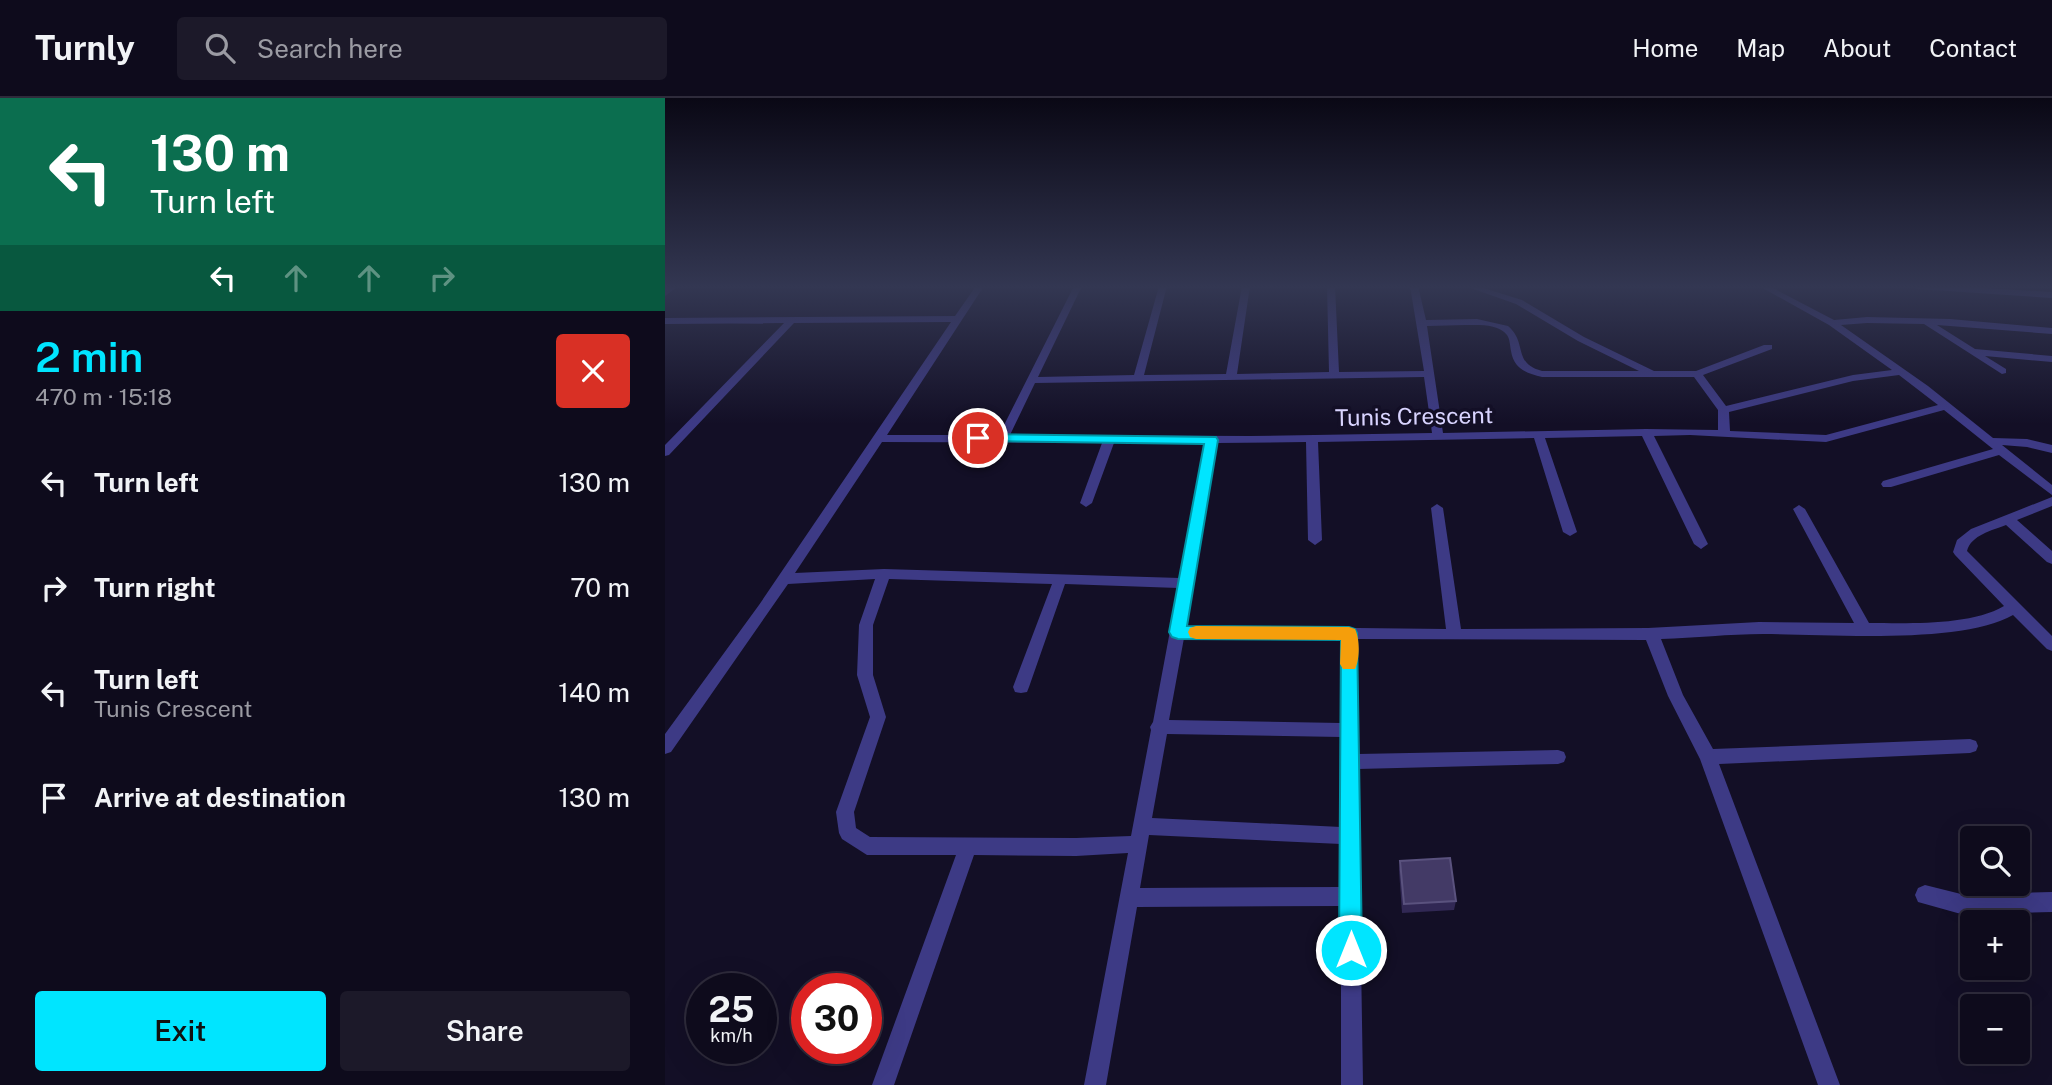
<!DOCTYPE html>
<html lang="en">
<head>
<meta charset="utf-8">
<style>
	body { margin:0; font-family:"Public Sans",sans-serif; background:#1c1929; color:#f1f3f6; height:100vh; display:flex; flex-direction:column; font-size:26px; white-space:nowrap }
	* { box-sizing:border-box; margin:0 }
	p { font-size:23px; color:#9b9ba3 }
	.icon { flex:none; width:38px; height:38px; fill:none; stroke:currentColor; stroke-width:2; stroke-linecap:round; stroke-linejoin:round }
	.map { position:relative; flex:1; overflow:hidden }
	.details { display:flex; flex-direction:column; background:#0e0b1c; width:665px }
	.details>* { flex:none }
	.guide { background:#0b6e4f; color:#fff; overflow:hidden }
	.controls { position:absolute; left:1295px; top:728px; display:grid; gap:14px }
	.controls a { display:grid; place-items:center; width:70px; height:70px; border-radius:7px; background:#0e0b1c; box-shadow:0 7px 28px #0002,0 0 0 2px #2e2b3b; font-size:35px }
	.speed { position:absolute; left:21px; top:875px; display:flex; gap:14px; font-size:35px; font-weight:700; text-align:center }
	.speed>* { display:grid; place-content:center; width:91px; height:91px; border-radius:50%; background:#0e0b1c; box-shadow:0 7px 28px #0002,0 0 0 2px #2e2b3b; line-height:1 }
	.speed small { font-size:18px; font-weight:400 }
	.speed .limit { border:10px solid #d22; background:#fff; color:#111 }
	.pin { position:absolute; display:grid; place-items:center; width:60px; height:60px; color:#fff; margin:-30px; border:4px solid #fff; border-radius:50%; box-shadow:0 2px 7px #0007 }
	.me { position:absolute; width:77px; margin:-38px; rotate:0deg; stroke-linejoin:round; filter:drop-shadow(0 0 5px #0008) }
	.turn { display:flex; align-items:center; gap:24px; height:147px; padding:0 35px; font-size:32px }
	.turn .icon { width:91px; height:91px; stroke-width:2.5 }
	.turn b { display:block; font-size:49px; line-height:60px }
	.lanes { display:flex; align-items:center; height:66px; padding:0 35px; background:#0003; justify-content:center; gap:35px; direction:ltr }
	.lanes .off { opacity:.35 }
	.round { display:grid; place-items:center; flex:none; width:74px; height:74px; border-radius:7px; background:#1c1929 }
	.head { display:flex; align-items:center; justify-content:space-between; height:119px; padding:0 35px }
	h1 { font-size:42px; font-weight:600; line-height:52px; color:#00e5ff }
	.action { display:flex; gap:14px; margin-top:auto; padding:14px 35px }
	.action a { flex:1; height:80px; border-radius:7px; background:#00e5ff; color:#111; font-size:28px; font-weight:600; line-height:80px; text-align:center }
	.action a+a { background:#1c1929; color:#f1f3f6 }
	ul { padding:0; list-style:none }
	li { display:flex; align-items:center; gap:21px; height:105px; padding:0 35px }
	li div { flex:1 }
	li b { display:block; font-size:26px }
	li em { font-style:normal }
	header { display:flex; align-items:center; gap:42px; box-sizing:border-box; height:98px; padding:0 35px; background:#0e0b1c; border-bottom:2px solid #2e2b3b }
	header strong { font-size:33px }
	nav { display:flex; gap:38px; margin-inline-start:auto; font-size:24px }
	.search { width:490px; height:63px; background:#1c1929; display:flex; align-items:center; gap:18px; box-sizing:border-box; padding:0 24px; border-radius:7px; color:#9b9ba3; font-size:26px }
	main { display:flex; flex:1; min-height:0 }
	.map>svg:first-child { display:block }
</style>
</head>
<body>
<header>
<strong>Turnly</strong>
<div class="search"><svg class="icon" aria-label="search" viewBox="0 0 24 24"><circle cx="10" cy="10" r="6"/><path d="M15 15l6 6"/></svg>Search here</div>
<nav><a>Home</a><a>Map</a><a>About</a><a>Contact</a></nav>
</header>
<main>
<section class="details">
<div class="guide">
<div class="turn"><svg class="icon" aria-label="left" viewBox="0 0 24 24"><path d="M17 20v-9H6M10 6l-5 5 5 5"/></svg><div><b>130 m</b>Turn left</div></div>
<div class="lanes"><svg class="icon" aria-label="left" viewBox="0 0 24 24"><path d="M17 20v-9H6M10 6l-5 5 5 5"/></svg><svg class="icon off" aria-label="ahead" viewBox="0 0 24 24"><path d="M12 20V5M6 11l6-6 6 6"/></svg><svg class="icon off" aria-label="ahead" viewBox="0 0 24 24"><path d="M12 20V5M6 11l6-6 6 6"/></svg><svg class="icon off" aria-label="right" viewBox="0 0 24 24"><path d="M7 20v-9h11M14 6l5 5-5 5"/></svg></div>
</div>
<div class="head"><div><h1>2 min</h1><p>470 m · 15:18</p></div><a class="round" style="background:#d93025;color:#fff"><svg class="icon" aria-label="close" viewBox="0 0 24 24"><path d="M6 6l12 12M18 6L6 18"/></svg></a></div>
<ul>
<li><svg class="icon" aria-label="left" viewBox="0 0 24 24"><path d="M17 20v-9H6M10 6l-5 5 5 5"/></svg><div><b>Turn left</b></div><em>130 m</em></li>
<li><svg class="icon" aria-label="right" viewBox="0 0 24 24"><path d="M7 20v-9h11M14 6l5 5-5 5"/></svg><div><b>Turn right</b></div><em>70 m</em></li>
<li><svg class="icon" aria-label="left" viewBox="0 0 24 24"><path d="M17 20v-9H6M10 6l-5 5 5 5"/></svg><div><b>Turn left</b><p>Tunis Crescent</p></div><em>140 m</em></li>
<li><svg class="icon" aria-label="arrive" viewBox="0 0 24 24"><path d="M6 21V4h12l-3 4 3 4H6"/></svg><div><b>Arrive at destination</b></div><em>130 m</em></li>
</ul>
<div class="action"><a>Exit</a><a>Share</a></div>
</section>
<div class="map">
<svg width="1387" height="987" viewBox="0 0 1387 987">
	<rect width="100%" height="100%" fill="#130f26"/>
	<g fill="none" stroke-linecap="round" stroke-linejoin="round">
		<g fill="#3d3a85" fill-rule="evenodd">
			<path d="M 4,188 L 13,188 L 0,198 L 0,191 Z"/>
			<path d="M 311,188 L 319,188 L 222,337 L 334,337 L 409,188 L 417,188 L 373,279 L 469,277 L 494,188 L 502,188 L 479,277 L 561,276 L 577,188 L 585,188 L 572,276 L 664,274 L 662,188 L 670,188 L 674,274 L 759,273 L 745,188 L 753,188 L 761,222 L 812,221 L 843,228 C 863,245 847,265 877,273 L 974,273 L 913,243 L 851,206 L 800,188 L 812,188 L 857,202 L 919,239 L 989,273 L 1031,273 L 1099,247 L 1107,247 L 1107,251 L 1038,277 L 1061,308 L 1188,277 L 1227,272 L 1164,227 L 1094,188 L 1104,188 L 1169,222 L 1202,219 L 1285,221 L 1387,230 L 1387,236 L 1272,227 L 1310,251 L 1387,258 L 1387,264 L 1320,258 L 1341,271 L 1341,275 L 1337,276 L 1259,226 L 1202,225 L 1176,227 L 1263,288 L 1328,340 L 1362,341 L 1387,347 L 1387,355 L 1362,349 L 1337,347 L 1387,387 L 1387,397 L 1334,357 L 1226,389 L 1218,389 L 1216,386 L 1218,383 L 1328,351 L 1279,312 L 1161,344 L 1025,337 L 989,338 L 1043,446 L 1036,451 L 1029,446 L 977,338 L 880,340 L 912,434 L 905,438 L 898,434 L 869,340 L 653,344 L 657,442 L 650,447 L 643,442 L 641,344 L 552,345 L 520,528 L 781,531 L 766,410 L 772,406 L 778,410 L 796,531 L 983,530 L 1094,524 L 1189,525 L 1128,411 L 1134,407 L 1140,411 L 1204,525 C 1244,525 1305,528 1339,508 L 1290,457 L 1288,454 L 1292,442 L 1306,431 L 1387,399 L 1387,408 L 1352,422 L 1387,453 L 1387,466 L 1382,464 L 1341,427 C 1328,432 1306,437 1302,453 L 1387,538 L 1387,553 L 1382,551 L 1348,517 C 1297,547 1160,536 1098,536 C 1064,536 1030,540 996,541 L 1018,597 L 1048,651 L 1305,641 L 1311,643 L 1313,648 L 1311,653 L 1305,655 L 1054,666 L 1175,987 L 1153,987 L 1035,661 L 1003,598 L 981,542 L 691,541 L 693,656 L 893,652 L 899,654 L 901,659 L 899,664 L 893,666 L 693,671 L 698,987 L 676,987 L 676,808 L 472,809 L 441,987 L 419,987 L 463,755 L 411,758 L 309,757 L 229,987 L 207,987 L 291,757 L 202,757 L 177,741 L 174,735 L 171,714 L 205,619 L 192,577 L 194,527 L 210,481 L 123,486 L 6,654 L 0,656 L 0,636 L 94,507 L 286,224 L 129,225 L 4,357 L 0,358 L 0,347 L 119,225 L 0,226 L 0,220 L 290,218 ZM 800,227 C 812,227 833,225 842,237 C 845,241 845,248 846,253 C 849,271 861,275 877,279 L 1029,279 L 1053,312 L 1053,332 L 981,331 L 778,335 L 762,228 ZM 1234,277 L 1273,307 L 1161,337 L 1065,333 L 1064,314 L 1188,283 ZM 759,279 L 767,335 L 585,338 L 345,337 L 370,285 ZM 217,344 L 437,345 L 415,405 L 421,409 L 427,405 L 449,345 L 541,345 L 515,480 L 219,471 L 130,475 ZM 224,481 L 387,486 L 348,589 L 350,594 L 356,595 L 362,594 L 364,589 L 400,486 L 513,490 L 488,624 L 485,629 L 486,632 L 466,738 L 411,740 L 205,739 L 191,730 L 189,714 L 221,619 L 208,577 L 208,527 ZM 519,540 L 677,541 L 676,625 L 504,622 ZM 502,636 L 676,639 L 676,729 L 487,720 ZM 484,737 L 676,746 L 676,789 L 475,790 Z"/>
			<path d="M 1248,188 L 1285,188 L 1387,194 L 1387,200 L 1252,191 Z"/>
			<path d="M 1260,787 L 1296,796 L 1387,794 L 1387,814 L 1296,816 L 1253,804 L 1250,797 L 1253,790 Z"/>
		</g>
	</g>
	<path fill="#312854" d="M 735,763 L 791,803 L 789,812 L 737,815 L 734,772 Z"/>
	<path fill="#433a66" stroke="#5a527e" stroke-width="2" d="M 785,760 L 791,803 L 739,806 L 735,763 Z"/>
	<linearGradient id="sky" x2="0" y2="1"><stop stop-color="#0a0815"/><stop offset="0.58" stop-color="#333752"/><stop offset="1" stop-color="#333752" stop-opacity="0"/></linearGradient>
	<rect width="1387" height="326" fill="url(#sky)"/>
	<path fill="#00e5ff" stroke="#0095a6" stroke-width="2" d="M 313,336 L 551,339 L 553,342 L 522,528 L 684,529 L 690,531 L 692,535 L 697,852 L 694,860 L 686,863 L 678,860 L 674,852 L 676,542 L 513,541 L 507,539 L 504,534 L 539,346 L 308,343 L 306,340 Z"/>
	<path fill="#f59e0b" d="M 531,528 L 684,529 L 690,531 C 695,541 695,561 690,571 L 678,571 L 675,566 L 676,542 L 531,541 L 525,539 L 523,534 L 525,530 Z"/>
	<g text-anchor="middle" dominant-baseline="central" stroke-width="7" stroke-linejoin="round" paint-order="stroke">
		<g font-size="23" fill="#d9d4ff" stroke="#130f26">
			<text transform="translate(749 318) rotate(-1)">Tunis Crescent</text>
		</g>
	</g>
</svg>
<div class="controls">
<a><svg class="icon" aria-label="search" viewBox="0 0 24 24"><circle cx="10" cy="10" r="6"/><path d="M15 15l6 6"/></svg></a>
<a>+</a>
<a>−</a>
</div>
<div class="speed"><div>25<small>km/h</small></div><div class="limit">30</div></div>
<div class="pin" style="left:313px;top:340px;background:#d93025"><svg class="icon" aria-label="arrive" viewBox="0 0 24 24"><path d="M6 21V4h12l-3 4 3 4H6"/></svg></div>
<svg class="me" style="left:686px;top:852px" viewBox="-20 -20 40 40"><circle r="17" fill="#00e5ff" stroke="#fff" stroke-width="3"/><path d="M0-11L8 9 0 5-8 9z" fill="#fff"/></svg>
</div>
</main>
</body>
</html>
